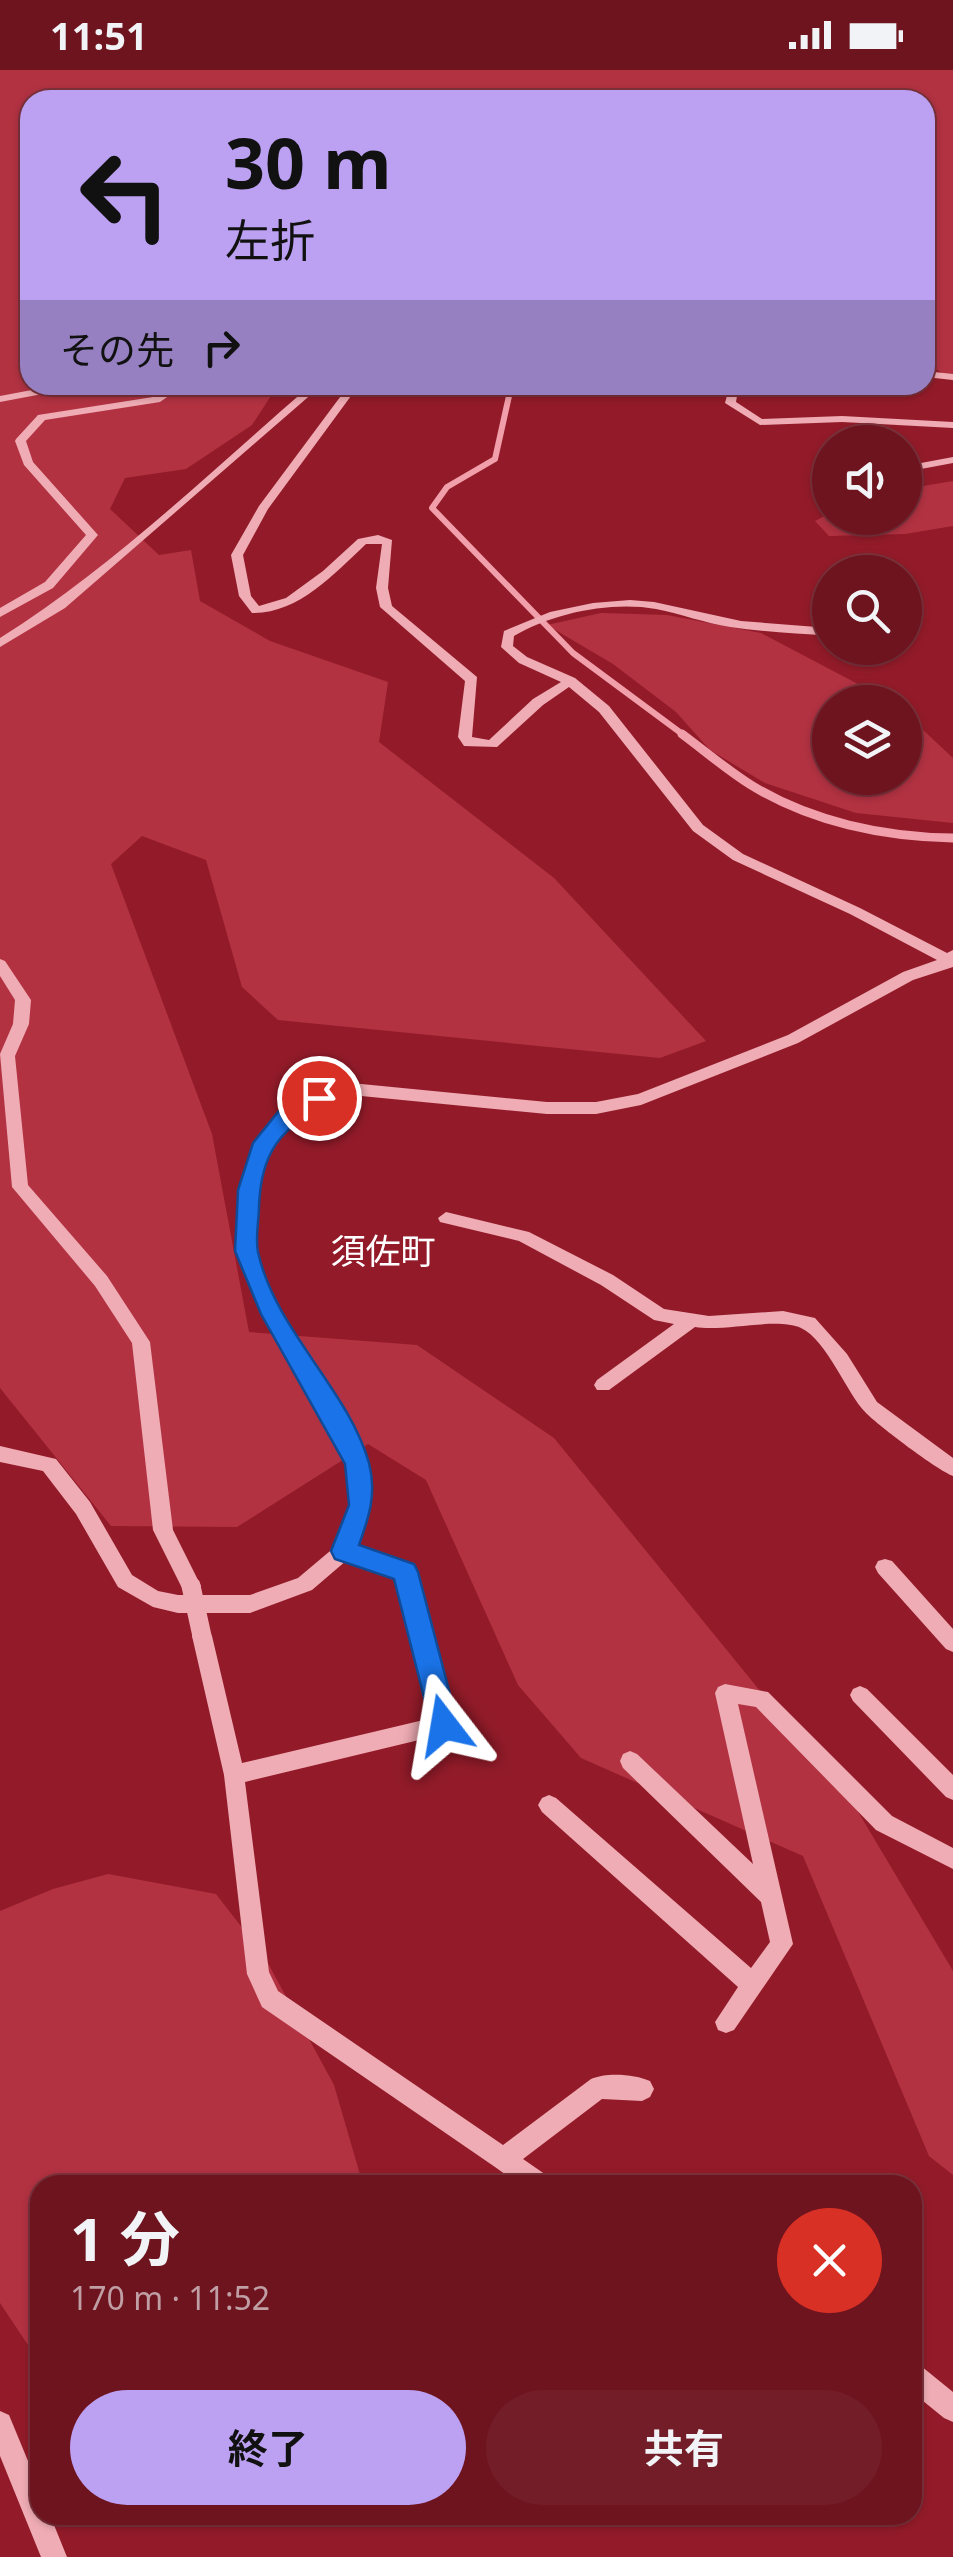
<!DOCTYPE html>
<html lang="ja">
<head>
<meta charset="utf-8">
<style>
	body { margin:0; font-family:"Noto Sans","Noto Sans JP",sans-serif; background:#731d28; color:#f1f3f6; height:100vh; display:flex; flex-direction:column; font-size:38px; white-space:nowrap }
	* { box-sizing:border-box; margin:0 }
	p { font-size:32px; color:#bf9ea4 }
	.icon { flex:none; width:55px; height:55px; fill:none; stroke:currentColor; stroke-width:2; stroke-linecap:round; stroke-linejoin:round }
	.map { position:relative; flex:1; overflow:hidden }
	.details { position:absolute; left:30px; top:2105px; width:892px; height:350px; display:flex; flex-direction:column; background:#6e141f; border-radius:30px; box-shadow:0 2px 8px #0004,0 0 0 2px #80333d }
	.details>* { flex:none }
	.top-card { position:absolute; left:20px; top:20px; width:915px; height:305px; border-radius:30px; box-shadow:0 2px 8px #0004,0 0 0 2px #80333d; background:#bca0f2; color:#111; overflow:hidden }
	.controls { position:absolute; left:812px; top:355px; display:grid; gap:20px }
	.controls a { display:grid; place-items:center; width:110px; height:110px; border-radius:50%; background:#6e141f; box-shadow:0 2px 8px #0004,0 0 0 2px #80333d; font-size:50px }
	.pin { position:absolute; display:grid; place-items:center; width:85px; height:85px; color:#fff; margin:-42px; border:5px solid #fff; border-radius:50%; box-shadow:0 2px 10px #0007 }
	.me { position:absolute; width:110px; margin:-55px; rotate:346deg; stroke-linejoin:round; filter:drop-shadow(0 0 8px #0008) }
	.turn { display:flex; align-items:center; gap:35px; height:210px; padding:0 40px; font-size:45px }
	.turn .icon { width:130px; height:130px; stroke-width:2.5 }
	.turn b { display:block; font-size:70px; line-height:85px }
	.then { display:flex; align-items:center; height:95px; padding:0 40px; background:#0003; gap:20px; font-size:38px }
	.round { display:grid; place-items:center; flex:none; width:105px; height:105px; border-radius:52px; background:#731d28 }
	.headline { display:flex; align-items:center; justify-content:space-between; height:170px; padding:0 40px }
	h1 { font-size:60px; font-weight:700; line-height:75px }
	.cta { display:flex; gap:20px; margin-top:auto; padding:20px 40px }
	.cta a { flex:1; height:115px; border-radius:60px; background:#bca0f2; color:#111; font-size:40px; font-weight:700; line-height:115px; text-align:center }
	.cta a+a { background:#731d28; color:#f1f3f6 }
	.status { display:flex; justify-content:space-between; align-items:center; height:70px; padding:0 50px; background:#6e141f; direction:ltr }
	.status svg { height:28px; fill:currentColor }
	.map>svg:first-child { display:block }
</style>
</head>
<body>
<div class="status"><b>11:51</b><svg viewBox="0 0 49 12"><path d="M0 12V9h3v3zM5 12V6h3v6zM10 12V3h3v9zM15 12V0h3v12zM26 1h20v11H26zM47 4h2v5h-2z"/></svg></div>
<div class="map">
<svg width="953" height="2487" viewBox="0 0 953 2487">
	<rect width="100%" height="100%" fill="#931b29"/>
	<g fill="#b23242">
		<path d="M 0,0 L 953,0 L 953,311 L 925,291 L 925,30 L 30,30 L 30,315 L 278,315 L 252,355 L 186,399 L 125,408 L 110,439 L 159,485 L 191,480 L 200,531 L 270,571 L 388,612 L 379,672 L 554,808 L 706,971 L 660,988 L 278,950 L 242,917 L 206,790 L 142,766 L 111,794 L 212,1064 L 249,1262 L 417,1275 L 554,1368 L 857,1740 L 953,1901 L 953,2105 L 929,2086 L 803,1786 L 581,1688 L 518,1615 L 426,1410 L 368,1374 L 237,1457 L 111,1456 L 0,1318 Z"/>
		<path d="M 953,411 L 953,456 L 905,464 L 829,466 L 815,451 L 830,443 L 830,448 L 905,448 L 905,419 Z"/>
		<path d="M 601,543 L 667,545 L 761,563 L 892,632 L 830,632 L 830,708 L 905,708 L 905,643 L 953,688 L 953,753 L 856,743 L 765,713 L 710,680 L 676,642 L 613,594 L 547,555 Z"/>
		<path d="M 108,1804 L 216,1824 L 264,1886 L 334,2015 L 363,2115 L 40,2115 L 40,2293 L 0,2233 L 0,1841 L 53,1819 Z"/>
	</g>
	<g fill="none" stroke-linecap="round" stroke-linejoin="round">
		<path stroke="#f19faa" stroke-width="5" d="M 400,27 L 403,30"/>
		<path stroke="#f19faa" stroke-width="6" d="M 517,315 L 509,326 L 495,389 L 447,417 L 432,438 L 573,583 L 685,666"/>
		<path stroke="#f19faa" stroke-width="9" d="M 682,664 C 705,681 727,700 751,715 C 811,752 884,767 953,768"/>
		<g fill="#efacb4" fill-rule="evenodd">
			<path d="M 925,301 L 953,304 L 953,310 L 925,307 Z"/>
			<path d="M 135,315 L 130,318 L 53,322 L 0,332 L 0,326 L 53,316 Z"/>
			<path d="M 161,315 L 171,315 L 170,325 L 160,332 L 45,350 L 26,371 L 33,392 L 98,465 L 53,518 L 0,547 L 0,538 L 45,512 L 86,465 L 24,395 L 15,371 L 16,369 L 38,345 L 153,327 L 160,324 Z"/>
			<path d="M 311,315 L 322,315 L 65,538 L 0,577 L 0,568 C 113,497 210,402 311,315 Z"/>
			<path d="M 349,315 L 359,315 L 268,439 L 243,485 L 251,526 L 259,536 L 286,528 L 323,501 L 358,469 L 378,465 L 392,470 L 388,518 L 392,536 L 477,607 L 472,667 L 489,670 L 533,629 L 561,612 L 519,593 L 501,577 L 504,561 L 550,542 L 593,533 L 630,530 L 654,532 L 741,551 L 830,558 L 830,566 C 797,563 763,562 730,557 C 705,553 681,544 656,539 C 611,531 553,543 514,566 L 513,576 L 527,587 L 575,608 L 609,636 L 703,755 L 743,784 L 860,838 L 947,883 L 953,880 L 953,897 L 913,910 L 798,973 L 641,1035 L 596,1044 L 547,1044 L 351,1025 C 305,1038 279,1053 263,1100 C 257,1121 250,1163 256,1184 C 270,1238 306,1286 335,1333 C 347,1352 361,1373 366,1395 C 374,1425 366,1448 355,1477 L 412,1496 L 415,1502 L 454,1655 L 451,1662 L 444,1664 L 245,1712 L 269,1902 L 278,1921 L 503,2075 L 591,2009 C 606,2002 635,2004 650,2011 L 654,2019 L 650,2027 L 642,2031 L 602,2029 L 523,2089 L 549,2107 L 553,2115 L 520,2115 L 495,2097 L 262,1937 L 247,1904 L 224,1705 L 192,1566 L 195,1560 L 202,1557 L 209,1560 L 212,1566 L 242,1693 L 432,1648 L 397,1507 L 347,1490 L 312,1520 L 250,1543 L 178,1543 L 153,1537 L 118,1517 L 76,1444 L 43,1401 L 0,1392 L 0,1376 L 56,1389 L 90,1432 L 132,1505 L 158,1521 L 178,1525 L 250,1525 L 298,1508 L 336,1476 L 352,1435 L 348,1394 L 334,1363 L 263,1245 L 237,1181 L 241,1119 L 256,1073 L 279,1043 L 313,1024 L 351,1013 L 547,1032 L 596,1032 L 638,1024 L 788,965 L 903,902 L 937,890 L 850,844 L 733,790 L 693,761 L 599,642 L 569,617 L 543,635 L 497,677 L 464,676 L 458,667 L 465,611 L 380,537 L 376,518 L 382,474 L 366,474 C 334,504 298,544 252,543 L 239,526 L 231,485 L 259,436 Z"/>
			<path d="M 757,315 L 775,315 L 737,326 L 736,332 L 762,349 L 842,346 L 953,352 L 953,358 L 842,352 L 760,355 L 725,333 L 728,322 Z"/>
			<path d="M 831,315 L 867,315 C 859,320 839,320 831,315 Z"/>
			<path d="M 953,387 L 953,393 L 905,402 L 905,396 Z"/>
			<path d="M 914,557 L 918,558 L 918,564 L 905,567 L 905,559 Z"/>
			<path d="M 0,889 L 5,891 L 31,930 L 29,954 L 15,986 L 28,1115 L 107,1206 L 150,1272 L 173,1460 L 201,1516 L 198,1522 L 191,1524 L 184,1522 L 153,1460 L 132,1273 L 95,1216 L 12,1117 L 0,984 L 13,954 L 15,930 L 0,906 Z"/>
			<path d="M 446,1142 L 529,1162 L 613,1205 L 664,1239 L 709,1246 L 783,1241 L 815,1248 L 847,1284 L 877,1332 L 953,1388 L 953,1406 C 937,1400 879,1356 866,1343 C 847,1324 827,1270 801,1258 C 776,1247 725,1262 695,1257 L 609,1320 L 597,1320 L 594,1315 L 597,1310 L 674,1254 L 654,1250 L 601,1215 L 519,1171 L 440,1152 L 438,1148 Z"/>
			<path d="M 885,1489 L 892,1491 L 953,1559 L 953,1582 L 946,1579 L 878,1503 L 875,1497 L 878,1491 Z"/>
			<path d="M 725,1614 L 768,1622 L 892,1746 L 953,1778 L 953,1799 L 876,1760 L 756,1637 L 738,1634 L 793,1874 L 734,1960 L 726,1963 L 718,1960 L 715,1952 L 738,1917 L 542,1742 L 538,1735 L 542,1728 L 549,1725 L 556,1728 L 751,1898 L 770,1872 L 761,1832 L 623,1698 L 620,1691 L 623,1684 L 630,1681 L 637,1684 L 753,1794 L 715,1623 L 718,1617 Z"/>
			<path d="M 860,1616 L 867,1619 L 953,1705 L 953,1730 L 946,1727 L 853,1631 L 850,1625 L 853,1619 Z"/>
			<path d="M 912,2292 L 921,2296 L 953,2322 L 953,2352 L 944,2348 L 912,2322 Z"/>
			<path d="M 0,2341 L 9,2345 L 40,2420 L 40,2445 L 50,2445 L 67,2487 L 41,2487 L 0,2386 Z"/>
		</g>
		<path stroke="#efacb4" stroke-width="19" d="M 191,1516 L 202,1566"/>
	</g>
	<path fill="#1a73e8" stroke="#114b97" stroke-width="2.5" d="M 319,1021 L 329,1028 L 326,1033 C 281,1059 261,1081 259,1136 C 259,1150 255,1168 258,1182 C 275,1260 348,1319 369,1393 C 377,1423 369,1447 359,1475 L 414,1494 L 418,1502 L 458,1655 L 454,1664 L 444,1667 L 435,1664 L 431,1655 L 394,1509 L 335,1489 L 331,1481 L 349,1435 L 345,1394 L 261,1244 L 235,1181 L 238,1120 L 253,1073 L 278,1042 Z"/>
	<g text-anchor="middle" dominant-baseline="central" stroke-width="8" stroke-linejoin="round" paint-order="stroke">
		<g font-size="35" fill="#fff" stroke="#931b29">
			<text x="383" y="1180">須佐町</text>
		</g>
	</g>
</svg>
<div class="controls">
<a><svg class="icon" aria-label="sound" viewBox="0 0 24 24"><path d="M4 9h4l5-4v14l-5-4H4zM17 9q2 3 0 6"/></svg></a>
<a><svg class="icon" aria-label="search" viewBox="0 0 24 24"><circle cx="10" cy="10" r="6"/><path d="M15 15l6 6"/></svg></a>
<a><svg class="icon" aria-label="layers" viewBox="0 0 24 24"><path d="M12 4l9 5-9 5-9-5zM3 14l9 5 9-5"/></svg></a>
</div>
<div class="pin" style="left:319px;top:1028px;background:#d93025"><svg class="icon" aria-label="arrive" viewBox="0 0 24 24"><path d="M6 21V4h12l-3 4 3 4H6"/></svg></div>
<svg class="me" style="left:444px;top:1655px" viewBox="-20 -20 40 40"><path d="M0-17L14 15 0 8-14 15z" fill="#1a73e8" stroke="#fff" stroke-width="4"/></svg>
<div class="top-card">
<div class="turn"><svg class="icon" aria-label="left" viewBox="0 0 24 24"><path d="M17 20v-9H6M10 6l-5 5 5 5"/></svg><div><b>30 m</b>左折</div></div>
<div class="then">その先<svg class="icon" aria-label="right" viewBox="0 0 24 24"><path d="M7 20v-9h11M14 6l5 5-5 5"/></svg></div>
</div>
<section class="details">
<div class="headline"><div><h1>1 分</h1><p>170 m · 11:52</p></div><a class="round" style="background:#d93025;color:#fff"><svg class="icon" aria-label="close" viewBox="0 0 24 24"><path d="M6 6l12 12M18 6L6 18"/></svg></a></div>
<div class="cta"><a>終了</a><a>共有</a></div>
</section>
</div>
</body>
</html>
